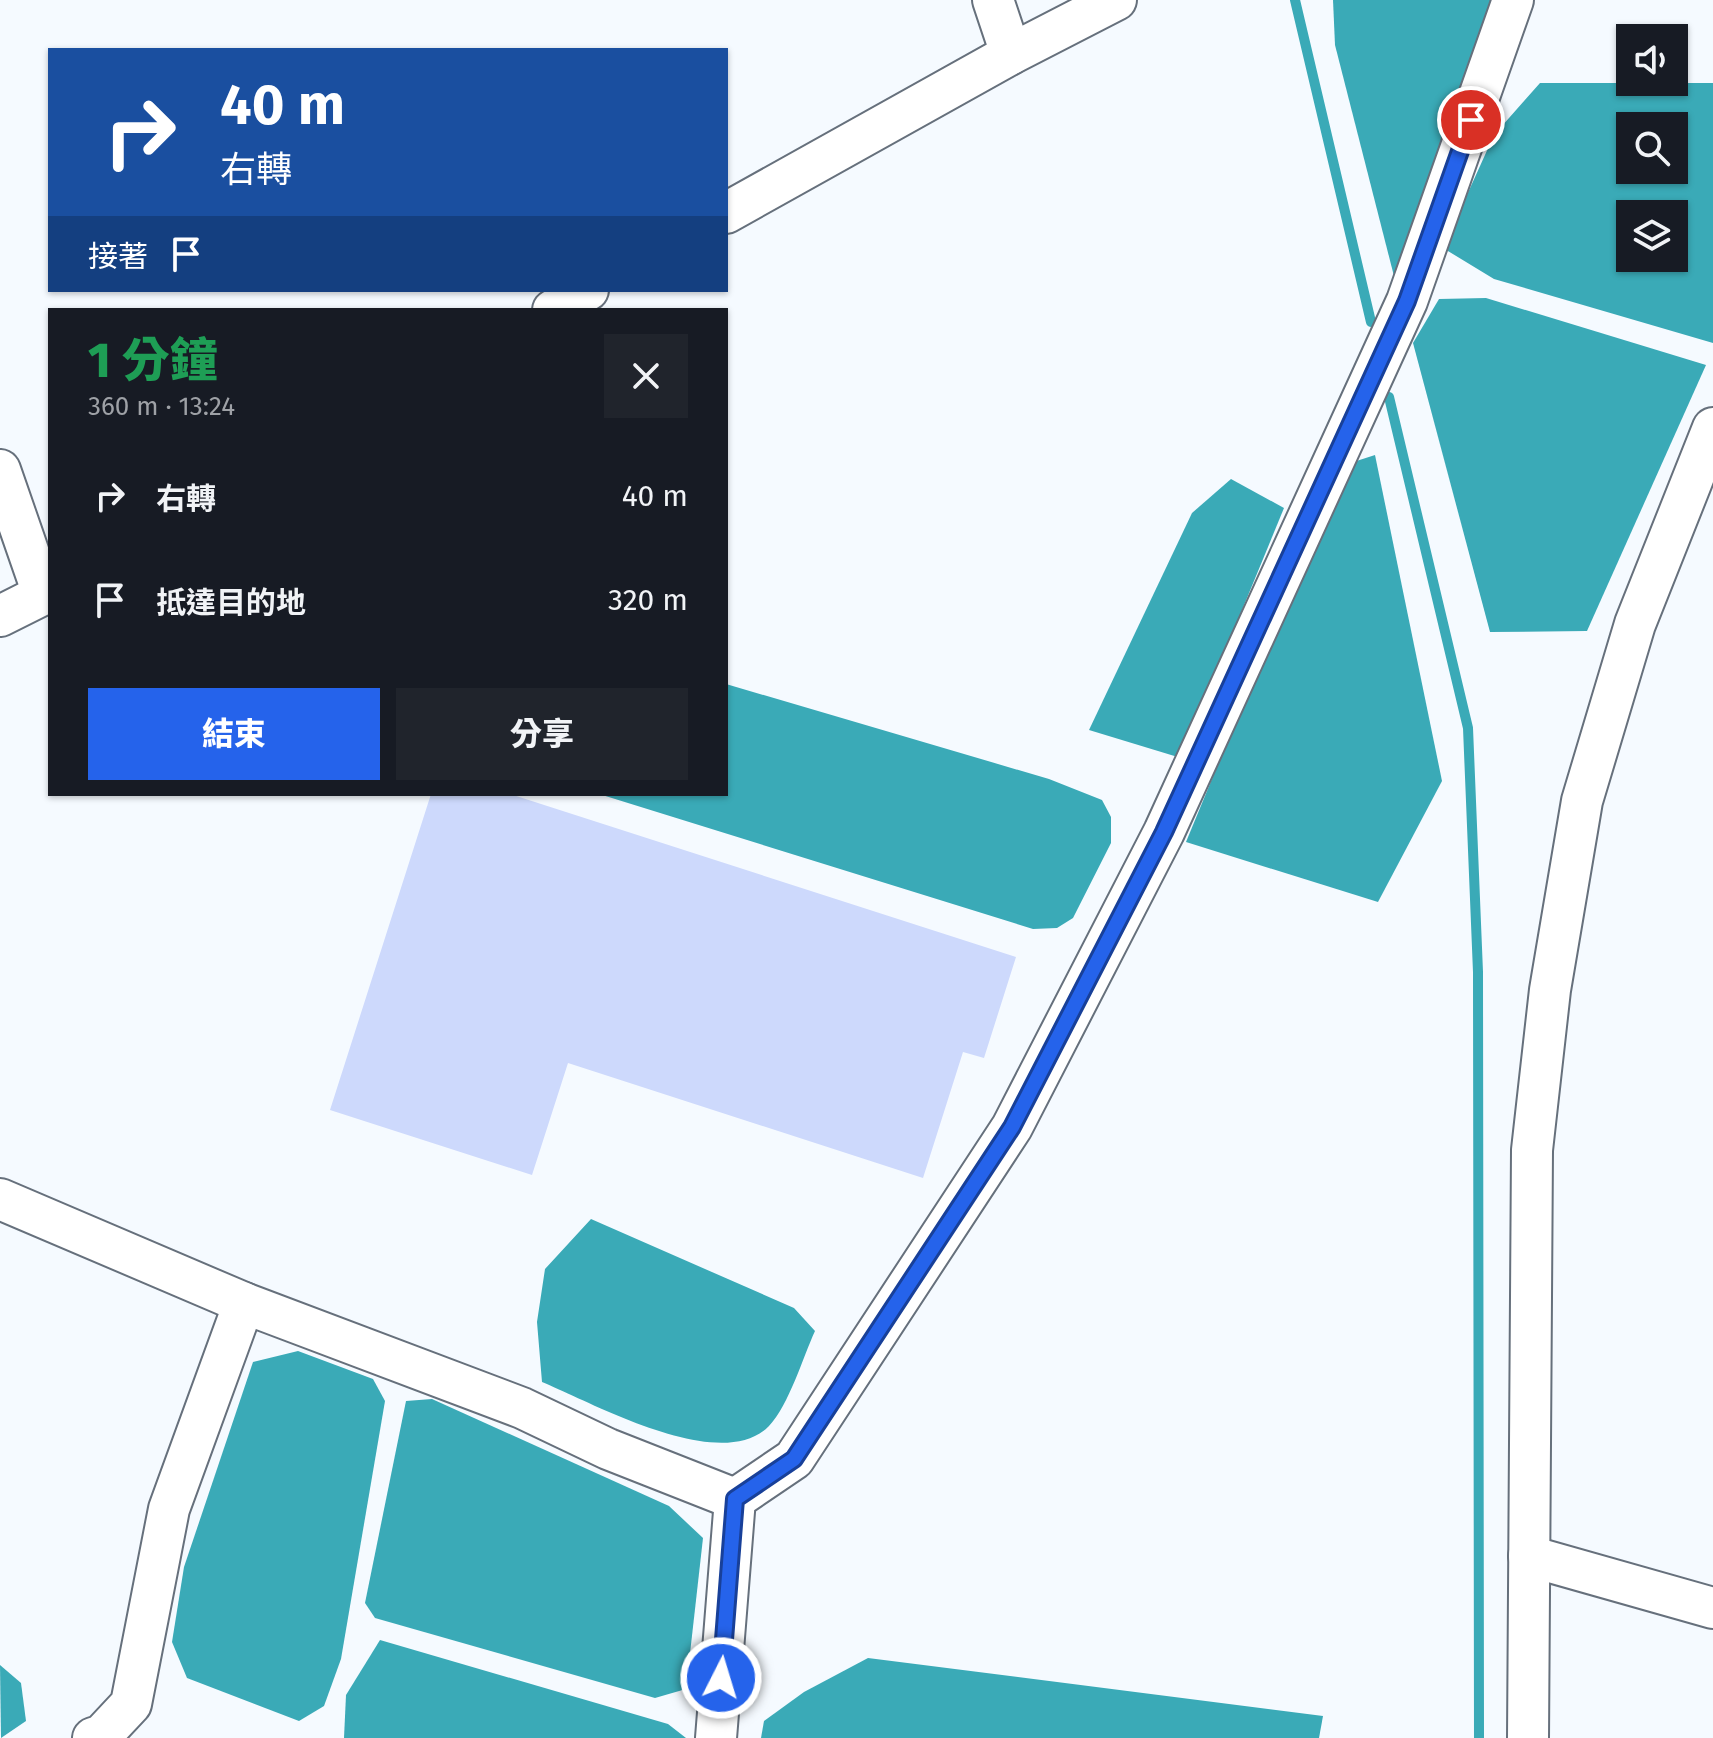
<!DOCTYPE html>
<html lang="zh-TW">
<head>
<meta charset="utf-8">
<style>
	body { margin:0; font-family:"Fira Sans","Noto Sans TC",sans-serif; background:#20242c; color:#f1f3f6; height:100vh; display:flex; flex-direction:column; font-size:30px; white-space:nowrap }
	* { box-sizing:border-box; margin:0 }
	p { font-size:26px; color:#9ea1a6 }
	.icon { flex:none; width:44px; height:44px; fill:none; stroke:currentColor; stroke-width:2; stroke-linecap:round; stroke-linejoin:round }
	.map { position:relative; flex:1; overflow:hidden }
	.sheet { position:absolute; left:48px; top:308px; width:680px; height:488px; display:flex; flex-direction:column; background:#171b24; border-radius:0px; box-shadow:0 2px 6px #0004 }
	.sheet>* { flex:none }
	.top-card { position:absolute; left:48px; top:48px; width:680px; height:244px; border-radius:0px; box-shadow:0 2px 6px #0004; background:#1a4fa0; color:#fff; overflow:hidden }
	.fabs { position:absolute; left:1616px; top:24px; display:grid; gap:16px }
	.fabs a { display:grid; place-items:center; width:72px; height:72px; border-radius:0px; background:#171b24; box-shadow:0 2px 6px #0004; font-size:40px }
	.pin { position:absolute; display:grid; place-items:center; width:68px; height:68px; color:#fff; margin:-34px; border:4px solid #fff; border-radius:50%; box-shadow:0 2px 8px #0007 }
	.me { position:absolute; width:88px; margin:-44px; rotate:5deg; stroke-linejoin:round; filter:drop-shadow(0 0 6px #0008) }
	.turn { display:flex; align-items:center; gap:28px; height:168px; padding:0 40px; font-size:36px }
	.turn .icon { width:104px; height:104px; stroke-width:2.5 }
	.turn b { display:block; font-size:56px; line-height:68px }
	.then { display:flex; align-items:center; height:76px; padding:0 40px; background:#0003; gap:16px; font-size:30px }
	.round { display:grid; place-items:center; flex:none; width:84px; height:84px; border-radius:0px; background:#20242c }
	.head { display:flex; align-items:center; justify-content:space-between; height:136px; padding:0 40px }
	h1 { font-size:48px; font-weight:800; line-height:60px; color:#1e9e55 }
	.button { display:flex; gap:16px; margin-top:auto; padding:16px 40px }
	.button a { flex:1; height:92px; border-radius:0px; background:#2563eb; color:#fff; font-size:32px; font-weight:800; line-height:92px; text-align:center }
	.button a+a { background:#20242c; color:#f1f3f6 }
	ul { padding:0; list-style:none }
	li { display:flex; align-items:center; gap:24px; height:104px; padding:0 40px }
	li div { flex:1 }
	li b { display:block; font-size:30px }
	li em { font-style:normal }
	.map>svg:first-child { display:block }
</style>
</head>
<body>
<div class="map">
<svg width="1713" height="1738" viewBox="0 0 1713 1738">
	<rect width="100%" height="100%" fill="#f5faff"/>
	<g fill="#3aaab7" fill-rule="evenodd">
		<path d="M 1333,0 L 1493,0 L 1396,284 L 1335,45 Z"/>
		<path d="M 1540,83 L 1713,83 L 1713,343 L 1494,279 L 1443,248 L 1494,135 ZM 1630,126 L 1674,126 L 1674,170 L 1630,170 ZM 1630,214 L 1674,214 L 1674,258 L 1630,258 Z"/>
		<path d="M 1486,298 L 1706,365 L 1587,631 L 1490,632 L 1413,343 L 1439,299 Z"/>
		<path d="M 1375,455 L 1442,781 L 1378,902 L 1186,842 L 1341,466 Z"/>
		<path d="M 1231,479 L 1284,508 L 1181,758 L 1089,730 L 1192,513 Z"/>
		<path d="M 726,684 L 1049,779 L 1102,800 L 1111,817 L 1111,843 L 1073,918 L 1057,928 L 1033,929 L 599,794 L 726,794 Z"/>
		<path d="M 591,1219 L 794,1308 L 815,1331 C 803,1357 789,1405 769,1426 C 721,1475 593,1403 542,1382 L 537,1322 L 545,1269 Z"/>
		<path d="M 298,1351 L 373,1379 L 385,1401 L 341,1659 L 324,1706 L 299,1721 L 187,1678 L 172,1642 L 184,1567 L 253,1362 Z"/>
		<path d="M 432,1399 L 669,1506 L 703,1538 L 686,1689 L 655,1698 L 375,1618 L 365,1603 L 406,1401 Z"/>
		<path d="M 380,1640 L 668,1724 L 686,1738 L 344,1738 L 346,1695 Z"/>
		<path d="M 868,1658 L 1323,1716 L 1319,1738 L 761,1738 L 764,1721 L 804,1692 Z"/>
		<path d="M 0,1665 L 21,1683 L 26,1721 L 1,1738 Z"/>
	</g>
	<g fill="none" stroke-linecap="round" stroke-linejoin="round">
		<g stroke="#3aaab7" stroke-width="10">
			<path d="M 1295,0 L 1371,322"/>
			<path d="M 1389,397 L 1468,728 L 1478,972 L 1479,1738"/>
		</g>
	</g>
	<path fill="#cdd9fc" d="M 431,794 L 510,794 L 1016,957 L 984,1058 L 963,1052 L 923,1178 L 568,1063 L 532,1175 L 330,1110 Z"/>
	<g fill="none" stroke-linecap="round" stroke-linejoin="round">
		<defs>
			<g id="minor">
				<path d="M 993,0 L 1011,54"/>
				<path d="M 726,213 L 1011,54 L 1116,0"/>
				<path d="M 553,310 L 588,290"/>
				<path d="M 0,470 L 43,594"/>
				<path d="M 0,616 L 50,591"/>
				<path d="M 0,1199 L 244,1303 L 522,1408 L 608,1449 L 735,1499"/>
				<path d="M 1529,1556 L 1713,1608"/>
				<path d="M 93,1738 L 102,1735 L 131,1704 L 169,1509 L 244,1303"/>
				<path d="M 716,1738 L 735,1499 L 794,1459 L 1012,1127 L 1164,832 L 1407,301 L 1513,0"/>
				<path d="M 1528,1738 L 1532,1150 L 1550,990 L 1582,801 L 1635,624 L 1713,428"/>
			</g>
		</defs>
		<use href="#minor" stroke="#66707c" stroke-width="44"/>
		<use href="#minor" stroke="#fff" stroke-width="40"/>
	</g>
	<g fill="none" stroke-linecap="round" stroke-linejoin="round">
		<defs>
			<path id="route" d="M 721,1678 L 735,1499 L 794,1459 L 1012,1127 L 1164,832 L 1407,301 L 1471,120"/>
		</defs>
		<use href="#route" stroke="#184099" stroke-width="20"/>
		<use href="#route" stroke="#2563eb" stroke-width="14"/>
	</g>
</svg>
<div class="fabs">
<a><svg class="icon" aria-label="sound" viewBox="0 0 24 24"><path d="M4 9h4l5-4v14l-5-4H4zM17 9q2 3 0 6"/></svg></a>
<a><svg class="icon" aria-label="search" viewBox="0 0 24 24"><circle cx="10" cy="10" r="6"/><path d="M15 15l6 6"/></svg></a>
<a><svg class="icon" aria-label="layers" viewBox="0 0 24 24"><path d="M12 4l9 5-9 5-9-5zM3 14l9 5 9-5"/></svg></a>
</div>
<div class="pin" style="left:1471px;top:120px;background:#d93025"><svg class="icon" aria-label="arrive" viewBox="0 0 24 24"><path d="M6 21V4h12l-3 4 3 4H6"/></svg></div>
<svg class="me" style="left:721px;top:1678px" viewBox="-20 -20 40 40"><circle r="17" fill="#2563eb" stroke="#fff" stroke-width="3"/><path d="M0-11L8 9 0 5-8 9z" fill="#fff"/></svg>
<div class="top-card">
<div class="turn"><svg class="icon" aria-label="right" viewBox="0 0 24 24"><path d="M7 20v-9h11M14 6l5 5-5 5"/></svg><div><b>40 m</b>右轉</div></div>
<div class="then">接著<svg class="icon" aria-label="arrive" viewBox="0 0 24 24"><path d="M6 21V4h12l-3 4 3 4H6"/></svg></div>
</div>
<section class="sheet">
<div class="head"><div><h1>1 分鐘</h1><p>360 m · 13:24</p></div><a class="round"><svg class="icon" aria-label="close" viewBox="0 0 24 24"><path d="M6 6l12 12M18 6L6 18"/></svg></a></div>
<ul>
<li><svg class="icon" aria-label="right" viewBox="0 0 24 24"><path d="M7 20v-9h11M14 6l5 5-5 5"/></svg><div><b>右轉</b></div><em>40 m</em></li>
<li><svg class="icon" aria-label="arrive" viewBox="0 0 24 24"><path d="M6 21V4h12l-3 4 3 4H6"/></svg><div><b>抵達目的地</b></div><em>320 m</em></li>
</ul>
<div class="button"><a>結束</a><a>分享</a></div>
</section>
</div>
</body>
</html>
